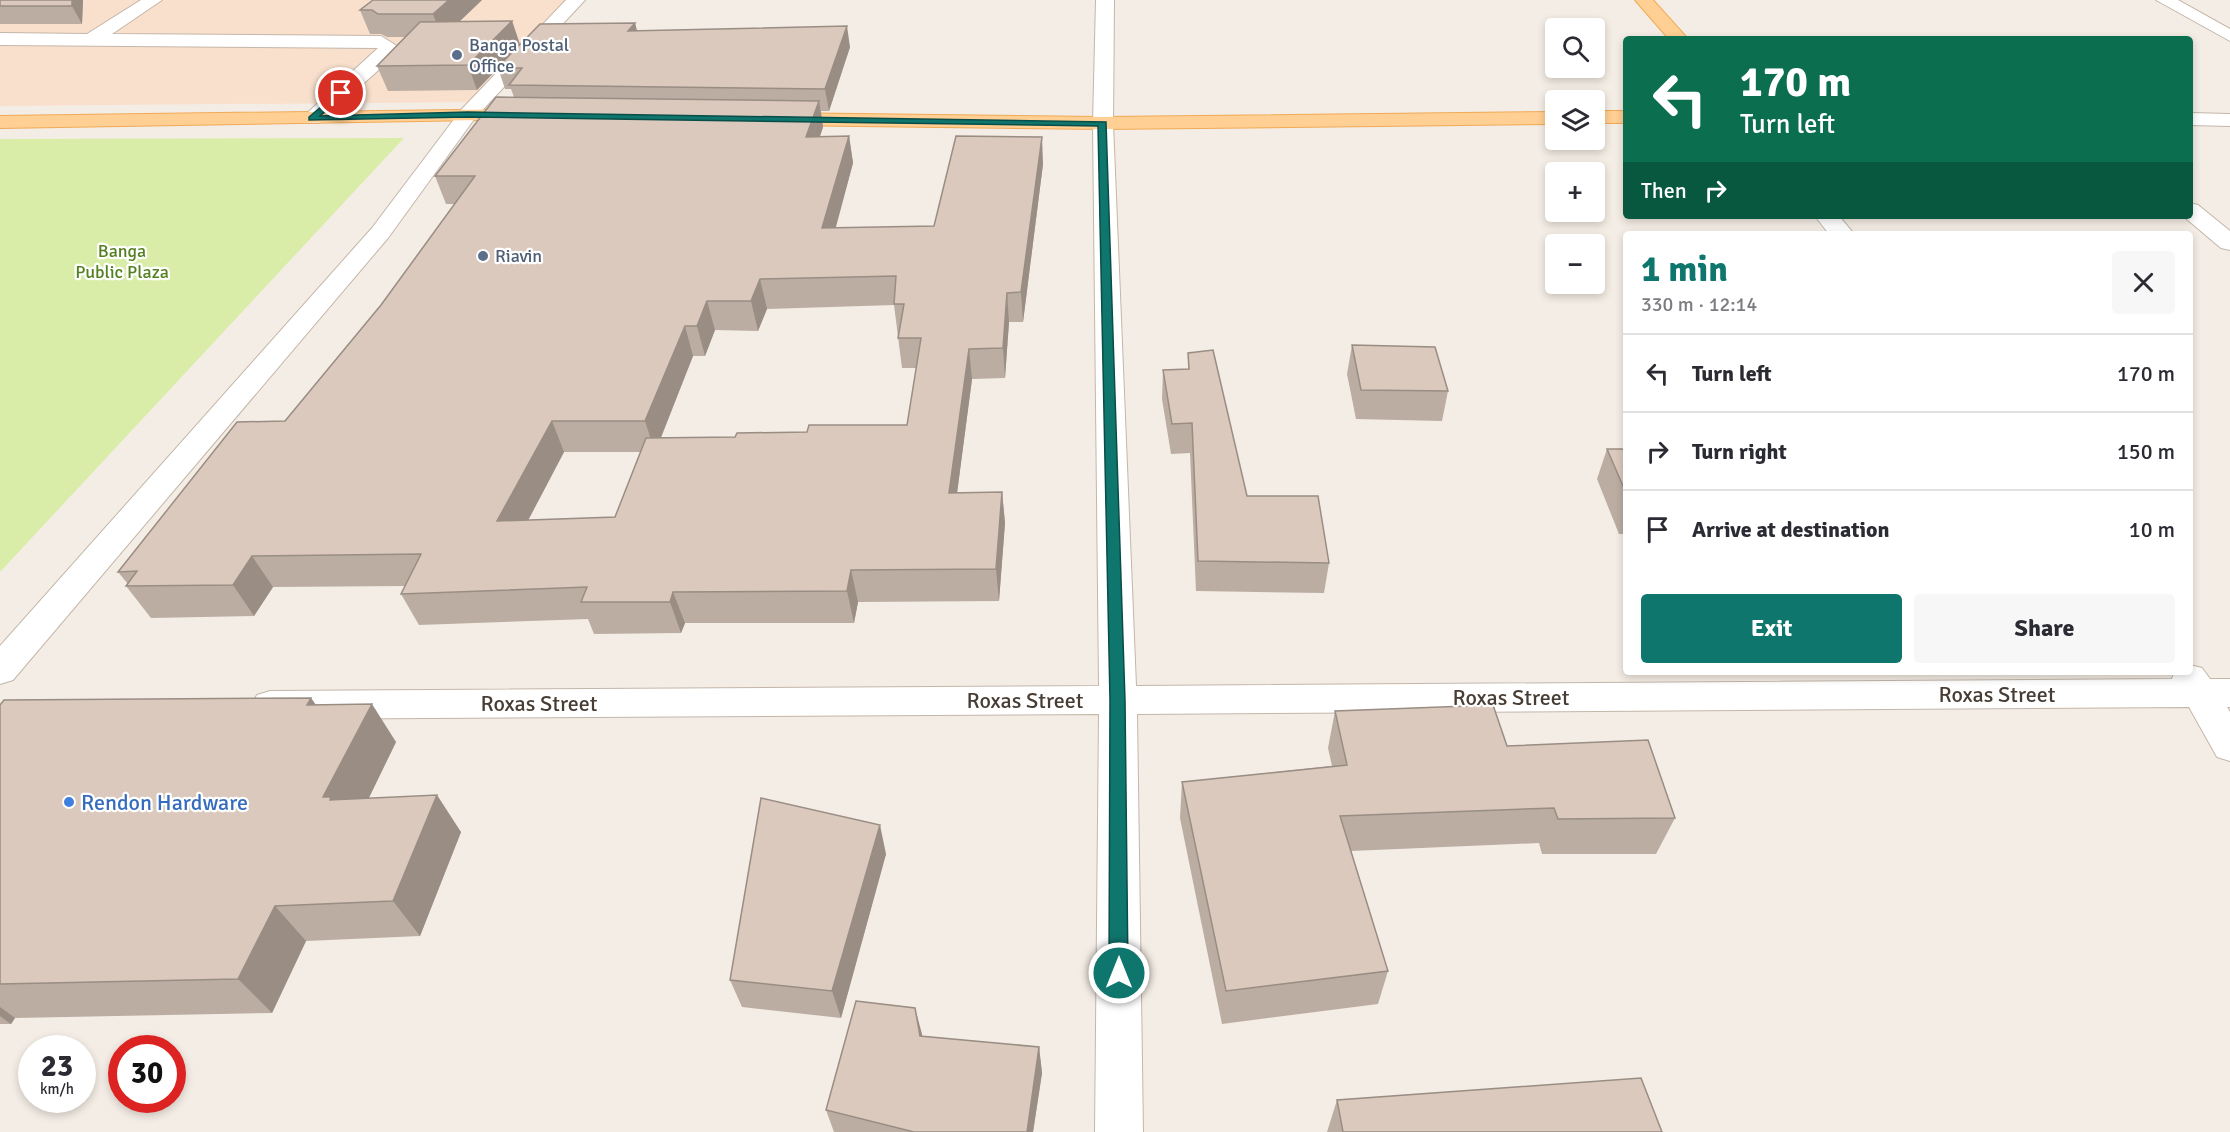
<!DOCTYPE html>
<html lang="en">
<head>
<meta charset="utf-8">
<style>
	body { margin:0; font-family:Signika,sans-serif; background:#f7f7f7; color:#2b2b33; height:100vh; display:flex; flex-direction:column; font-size:22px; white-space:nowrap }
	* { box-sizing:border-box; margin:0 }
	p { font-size:20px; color:#7c7c81 }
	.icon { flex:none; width:33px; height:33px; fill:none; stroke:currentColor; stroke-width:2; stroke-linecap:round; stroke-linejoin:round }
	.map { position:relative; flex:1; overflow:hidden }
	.details { position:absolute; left:1623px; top:231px; width:570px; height:444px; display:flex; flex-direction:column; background:#fff; border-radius:6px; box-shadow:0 3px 9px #0003 }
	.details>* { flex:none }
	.top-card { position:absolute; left:1623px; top:36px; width:570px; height:183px; border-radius:6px; box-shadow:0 3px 9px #0003; background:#0b6e4f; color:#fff; overflow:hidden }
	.fabs { position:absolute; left:1545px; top:18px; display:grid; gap:12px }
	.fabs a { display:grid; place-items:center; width:60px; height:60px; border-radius:6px; background:#fff; box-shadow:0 3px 9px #0003; font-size:30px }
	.speed { position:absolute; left:18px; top:1035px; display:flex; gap:12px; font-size:30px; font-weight:700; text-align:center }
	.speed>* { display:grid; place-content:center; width:78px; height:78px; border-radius:50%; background:#fff; box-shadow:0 3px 9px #0003; line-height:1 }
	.speed small { font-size:15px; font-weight:400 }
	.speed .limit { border:9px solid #d22; background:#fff; color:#111 }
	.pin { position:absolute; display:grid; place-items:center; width:51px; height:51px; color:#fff; margin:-26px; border:3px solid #fff; border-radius:50%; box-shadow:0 2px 6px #0007 }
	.me { position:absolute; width:66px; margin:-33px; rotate:0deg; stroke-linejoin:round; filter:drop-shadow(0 0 4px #0008) }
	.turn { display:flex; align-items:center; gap:21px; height:126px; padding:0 18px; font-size:27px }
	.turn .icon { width:78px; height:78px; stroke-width:2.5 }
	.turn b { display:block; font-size:42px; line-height:51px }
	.then { display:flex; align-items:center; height:57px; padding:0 18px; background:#0003; gap:12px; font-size:22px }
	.round { display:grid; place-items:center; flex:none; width:63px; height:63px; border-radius:6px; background:#f7f7f7 }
	.summary { display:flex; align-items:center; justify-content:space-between; height:102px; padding:0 18px }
	h1 { font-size:36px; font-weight:700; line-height:45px; color:#0f766e }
	.cta { display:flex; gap:12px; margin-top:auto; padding:12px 18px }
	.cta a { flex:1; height:69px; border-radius:6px; background:#0f766e; color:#fff; font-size:24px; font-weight:700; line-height:69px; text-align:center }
	.cta a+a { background:#f7f7f7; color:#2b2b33 }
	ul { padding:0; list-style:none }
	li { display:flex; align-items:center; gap:18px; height:78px; padding:0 18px; border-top:2px solid #e1e1e2 }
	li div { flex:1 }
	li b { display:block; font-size:22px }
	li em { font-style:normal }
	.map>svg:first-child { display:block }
</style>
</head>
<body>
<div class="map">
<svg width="2230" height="1132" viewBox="0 0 2230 1132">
	<rect width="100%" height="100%" fill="#f4ede5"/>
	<path fill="#f9e0cd" d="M 0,0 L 567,0 L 479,102 L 0,106 Z"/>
	<path fill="#d9eda9" d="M 404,138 L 0,572 L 0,139 Z"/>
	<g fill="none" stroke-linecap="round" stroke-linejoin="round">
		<defs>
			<g id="minor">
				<path d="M 141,0 L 162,0 L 112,34 L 381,36 L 397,46 L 392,58 L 319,123 L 305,123 L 302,119 L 305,115 L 378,48 L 0,45 L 0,33 L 87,34 Z"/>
				<path d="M 566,0 L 585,0 L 475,118 L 388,238 L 13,680 L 0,684 L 0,646 L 372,228 L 461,110 Z"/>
				<path d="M 1096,0 L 1114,0 L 1113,123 L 1136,686 L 2172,679 L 2174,672 L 2190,672 L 2190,665 L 2202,668 L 2210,679 L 2230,679 L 2230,707 L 2227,707 L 2230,712 L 2230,761 L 2217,757 L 2189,707 L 1137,714 L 1143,1132 L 1095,1132 L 1099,714 L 270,719 L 257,715 L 252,705 L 257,695 L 270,691 L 1099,686 L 1093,123 Z"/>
				<path d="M 2156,0 L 2178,0 L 2230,29 L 2230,41 Z"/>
				<path d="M 2190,113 L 2230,114 L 2230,126 L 2190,125 Z"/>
				<path d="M 2190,203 L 2198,205 L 2230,231 L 2230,250 L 2221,248 L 2183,216 L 2190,216 Z"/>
				<path d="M 1815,216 L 1839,216 L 1854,234 L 1829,234 Z"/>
			</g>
			<g id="major">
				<path d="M 1635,0 L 1653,0 L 1688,39 L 1669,39 Z"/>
				<path d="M 528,109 L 535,111 L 538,115 L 535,119 L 0,128 L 0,116 Z"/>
				<rect x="1594" y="111" width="32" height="12"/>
				<path d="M 1556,112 L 1556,124 L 1103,129 L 777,125 L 770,123 L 767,119 L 770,115 L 777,113 L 1103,117 Z"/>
			</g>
		</defs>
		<use href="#minor" stroke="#c4b6a9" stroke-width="2"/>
		<use href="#major" stroke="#f0aa57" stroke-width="2"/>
		<use href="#minor" fill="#fff" fill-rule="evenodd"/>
		<use href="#major" fill="#ffcf93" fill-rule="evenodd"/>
	</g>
	<g fill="#bbada2" fill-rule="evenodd">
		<path d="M 0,0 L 83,0 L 82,24 L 0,24 Z"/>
		<path d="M 482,0 L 459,22 L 512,21 L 520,44 L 635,23 L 637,31 L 850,47 L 829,111 L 821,111 L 823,127 L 820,136 L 849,136 L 853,163 L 835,228 L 934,226 L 1043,164 L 1023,322 L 1009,322 L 1005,378 L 972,379 L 957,493 L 1002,492 L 1005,523 L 999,601 L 858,602 L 854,623 L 685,623 L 681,633 L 594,634 L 588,619 L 419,625 L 401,594 L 405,586 L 273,587 L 254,616 L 151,618 L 126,586 L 128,584 L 118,572 L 285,421 L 381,305 L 455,204 L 446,204 L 435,176 L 514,97 L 511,89 L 505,89 L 498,68 L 477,90 L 388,91 L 377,66 L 405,37 L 387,37 L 381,34 L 370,34 L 360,10 ZM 894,305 L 902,368 L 917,368 L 907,425 L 735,437 L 661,438 L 693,356 L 705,356 L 715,330 L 758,331 L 767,309 ZM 564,452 L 641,452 L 615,517 L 528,520 Z"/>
		<path d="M 1352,345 L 1448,391 L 1442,421 L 1356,419 L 1347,374 Z"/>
		<path d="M 1188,353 L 1247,496 L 1329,563 L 1324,593 L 1196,591 L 1190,453 L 1171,454 L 1162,399 L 1163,370 L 1188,369 Z"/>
		<path d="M 1607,449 L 1626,449 L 1626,534 L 1619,534 L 1597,479 Z"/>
		<path d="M 311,698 L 316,705 L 396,742 L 369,798 L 461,832 L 420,936 L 306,941 L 272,1013 L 15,1018 L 11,1024 L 0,1024 L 0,705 Z"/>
		<path d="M 1335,711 L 1507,746 L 1675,818 L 1656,854 L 1542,854 L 1539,843 L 1351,851 L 1388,971 L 1378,1004 L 1222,1024 L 1180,818 L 1182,782 L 1332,766 L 1328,748 Z"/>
		<path d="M 886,854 L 841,1018 L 742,1007 L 730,980 Z"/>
		<path d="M 922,1036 L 1039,1047 L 1042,1073 L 1033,1132 L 834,1132 L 826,1110 Z"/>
		<path d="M 1337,1100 L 1662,1132 L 1327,1132 Z"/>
	</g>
	<g fill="#998d84">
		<path d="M 72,0 L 83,0 L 82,24 L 72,6 Z"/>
		<path d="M 449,0 L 482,0 L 442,38 L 433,14 Z"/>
		<path d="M 512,21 L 520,45 L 477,90 L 468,65 Z"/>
		<path d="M 635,23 L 640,43 L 628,31 Z"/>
		<path d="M 847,26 L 850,47 L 829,111 L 825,89 Z"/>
		<path d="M 819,101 L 823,127 L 811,164 L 806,137 Z"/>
		<path d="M 849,136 L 853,163 L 828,257 L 822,228 Z"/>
		<path d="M 1042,137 L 1043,164 L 1023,322 L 1021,292 Z"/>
		<path d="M 760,279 L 767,309 L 758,331 L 751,301 Z"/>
		<path d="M 1007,293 L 1009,322 L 1005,378 L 1003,348 Z"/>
		<path d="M 707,301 L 715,330 L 705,356 L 697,326 Z"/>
		<path d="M 685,326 L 693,356 L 655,452 L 645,421 Z"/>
		<path d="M 969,349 L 972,379 L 953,524 L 949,493 Z"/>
		<path d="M 552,421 L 564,452 L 511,553 L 497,521 Z"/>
		<path d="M 1002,492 L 1005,523 L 999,601 L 996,569 Z"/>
		<path d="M 252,556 L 273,587 L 254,616 L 233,585 Z"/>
		<path d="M 851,570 L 858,602 L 854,623 L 847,591 Z"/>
		<path d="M 673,592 L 685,623 L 681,633 L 670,602 Z"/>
		<path d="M 311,698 L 337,736 L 307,705 Z"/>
		<path d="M 372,704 L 396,742 L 354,828 L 323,797 Z"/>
		<path d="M 437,795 L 461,832 L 420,936 L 393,901 Z"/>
		<path d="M 880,825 L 886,854 L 841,1018 L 832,991 Z"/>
		<path d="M 275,906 L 306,941 L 272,1013 L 238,979 Z"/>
		<path d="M 0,1007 L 15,1018 L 11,1024 L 0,1016 Z"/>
		<path d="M 915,1008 L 922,1034 L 926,1062 L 920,1036 Z"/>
		<path d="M 1039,1047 L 1042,1073 L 1033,1132 L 1027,1132 Z"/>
	</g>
	<g fill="#dac9bc" stroke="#998d84" stroke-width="1.5" fill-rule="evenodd">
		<rect x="0" y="0" width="72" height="6"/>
		<path d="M 373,0 L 449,0 L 433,14 L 378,14 L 372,10 L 360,10 Z"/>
		<path d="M 512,21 L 468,65 L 377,66 L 420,22 Z"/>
		<path d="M 635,23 L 628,31 L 847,26 L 825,89 L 509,85 L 522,68 L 497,68 L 540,24 Z"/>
		<path d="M 496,97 L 819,101 L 806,137 L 849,136 L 822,228 L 934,226 L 956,136 L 1042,137 L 1021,292 L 1007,293 L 1003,348 L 969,349 L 949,493 L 1002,492 L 996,569 L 851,570 L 847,591 L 673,592 L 670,602 L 581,602 L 587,587 L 401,594 L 421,554 L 252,556 L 233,585 L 126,586 L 137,571 L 118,572 L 237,422 L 285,421 L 381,305 L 475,176 L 435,176 ZM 896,276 L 894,304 L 904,304 L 898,338 L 921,338 L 907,425 L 809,425 L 807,432 L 737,433 L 735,437 L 646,438 L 615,517 L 497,521 L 552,421 L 645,421 L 685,326 L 697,326 L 707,301 L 751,301 L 760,279 Z"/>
		<path d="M 1352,345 L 1435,347 L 1448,391 L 1361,390 Z"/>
		<path d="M 1213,350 L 1247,496 L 1318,496 L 1329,563 L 1198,561 L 1192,423 L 1172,424 L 1163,370 L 1189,369 L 1188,353 Z"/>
		<path d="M 1607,449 L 1626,449 L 1626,493 Z"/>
		<path d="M 311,698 L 307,705 L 372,704 L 323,797 L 331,797 L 330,800 L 437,795 L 393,901 L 275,906 L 238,979 L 0,984 L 0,705 L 4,700 Z"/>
		<path d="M 1493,705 L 1507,746 L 1648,740 L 1675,818 L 1558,819 L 1554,808 L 1340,816 L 1388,971 L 1226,991 L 1182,782 L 1347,765 L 1335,711 Z"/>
		<path d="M 761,798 L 880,825 L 832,991 L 730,980 Z"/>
		<path d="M 856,1001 L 915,1008 L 920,1036 L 1039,1047 L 1027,1132 L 914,1132 L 826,1110 Z"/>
		<path d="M 1641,1078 L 1662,1132 L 1343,1132 L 1337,1100 Z"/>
	</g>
	<path fill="#0f766e" stroke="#0a4d48" stroke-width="1.5" d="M 341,90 L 344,95 L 320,116 L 468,112 L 1106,122 L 1125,700 L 1128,973 L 1125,979 L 1119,981 L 1112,979 L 1109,973 L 1110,700 L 1098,126 L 468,117 L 309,120 L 309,117 Z"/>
	<g fill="#5c6f8a" stroke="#fff" stroke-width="2">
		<circle cx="457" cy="55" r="6"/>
		<circle cx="483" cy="256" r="6"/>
	</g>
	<circle fill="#3f7fe0" stroke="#fff" stroke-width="2" cx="69" cy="802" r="6"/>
	<g text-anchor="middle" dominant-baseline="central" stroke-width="4.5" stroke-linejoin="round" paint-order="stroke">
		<g font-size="18" fill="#4e5e75" stroke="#fff" text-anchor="start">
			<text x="469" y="45">Banga Postal<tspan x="469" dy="21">Office</tspan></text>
			<text x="495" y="256">Riavin</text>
		</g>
		<g font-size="18" fill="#548021" stroke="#fff">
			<text x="122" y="251">Banga<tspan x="122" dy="21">Public Plaza</tspan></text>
		</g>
		<g font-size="22" fill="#473d34" stroke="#fff">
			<text x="1997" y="694">Roxas Street</text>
			<text x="1511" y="697">Roxas Street</text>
			<text x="1025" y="700">Roxas Street</text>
			<text x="539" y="703">Roxas Street</text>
		</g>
		<g font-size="22" fill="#366cbe" stroke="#fff" text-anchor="start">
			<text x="81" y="802">Rendon Hardware</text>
		</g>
	</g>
</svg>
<div class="fabs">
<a><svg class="icon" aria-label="search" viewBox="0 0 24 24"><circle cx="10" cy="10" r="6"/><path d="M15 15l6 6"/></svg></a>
<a><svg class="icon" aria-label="layers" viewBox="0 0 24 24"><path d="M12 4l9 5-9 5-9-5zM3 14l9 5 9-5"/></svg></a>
<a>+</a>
<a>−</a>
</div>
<div class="speed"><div>23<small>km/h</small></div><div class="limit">30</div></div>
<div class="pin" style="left:341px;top:93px;background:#d93025"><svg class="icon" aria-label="arrive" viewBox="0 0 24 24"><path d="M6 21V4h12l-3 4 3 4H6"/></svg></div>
<svg class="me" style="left:1119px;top:973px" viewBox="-20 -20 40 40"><circle r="17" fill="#0f766e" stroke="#fff" stroke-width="3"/><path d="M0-11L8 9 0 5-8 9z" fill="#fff"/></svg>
<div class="top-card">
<div class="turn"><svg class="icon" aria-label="left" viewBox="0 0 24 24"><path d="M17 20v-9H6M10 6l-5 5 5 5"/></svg><div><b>170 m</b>Turn left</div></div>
<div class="then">Then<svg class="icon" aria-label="right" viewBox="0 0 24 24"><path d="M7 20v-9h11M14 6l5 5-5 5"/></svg></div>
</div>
<section class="details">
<div class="summary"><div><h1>1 min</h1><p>330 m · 12:14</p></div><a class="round"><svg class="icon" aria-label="close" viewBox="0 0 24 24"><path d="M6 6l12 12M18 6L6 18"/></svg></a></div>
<ul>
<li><svg class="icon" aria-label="left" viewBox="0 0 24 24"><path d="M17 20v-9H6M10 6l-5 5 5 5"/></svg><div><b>Turn left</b></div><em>170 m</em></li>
<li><svg class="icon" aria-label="right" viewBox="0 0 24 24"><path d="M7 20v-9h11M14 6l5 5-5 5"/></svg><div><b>Turn right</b></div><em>150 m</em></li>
<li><svg class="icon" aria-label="arrive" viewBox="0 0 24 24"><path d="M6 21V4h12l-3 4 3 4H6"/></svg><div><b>Arrive at destination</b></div><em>10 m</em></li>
</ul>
<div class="cta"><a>Exit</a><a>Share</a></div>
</section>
</div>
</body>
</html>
